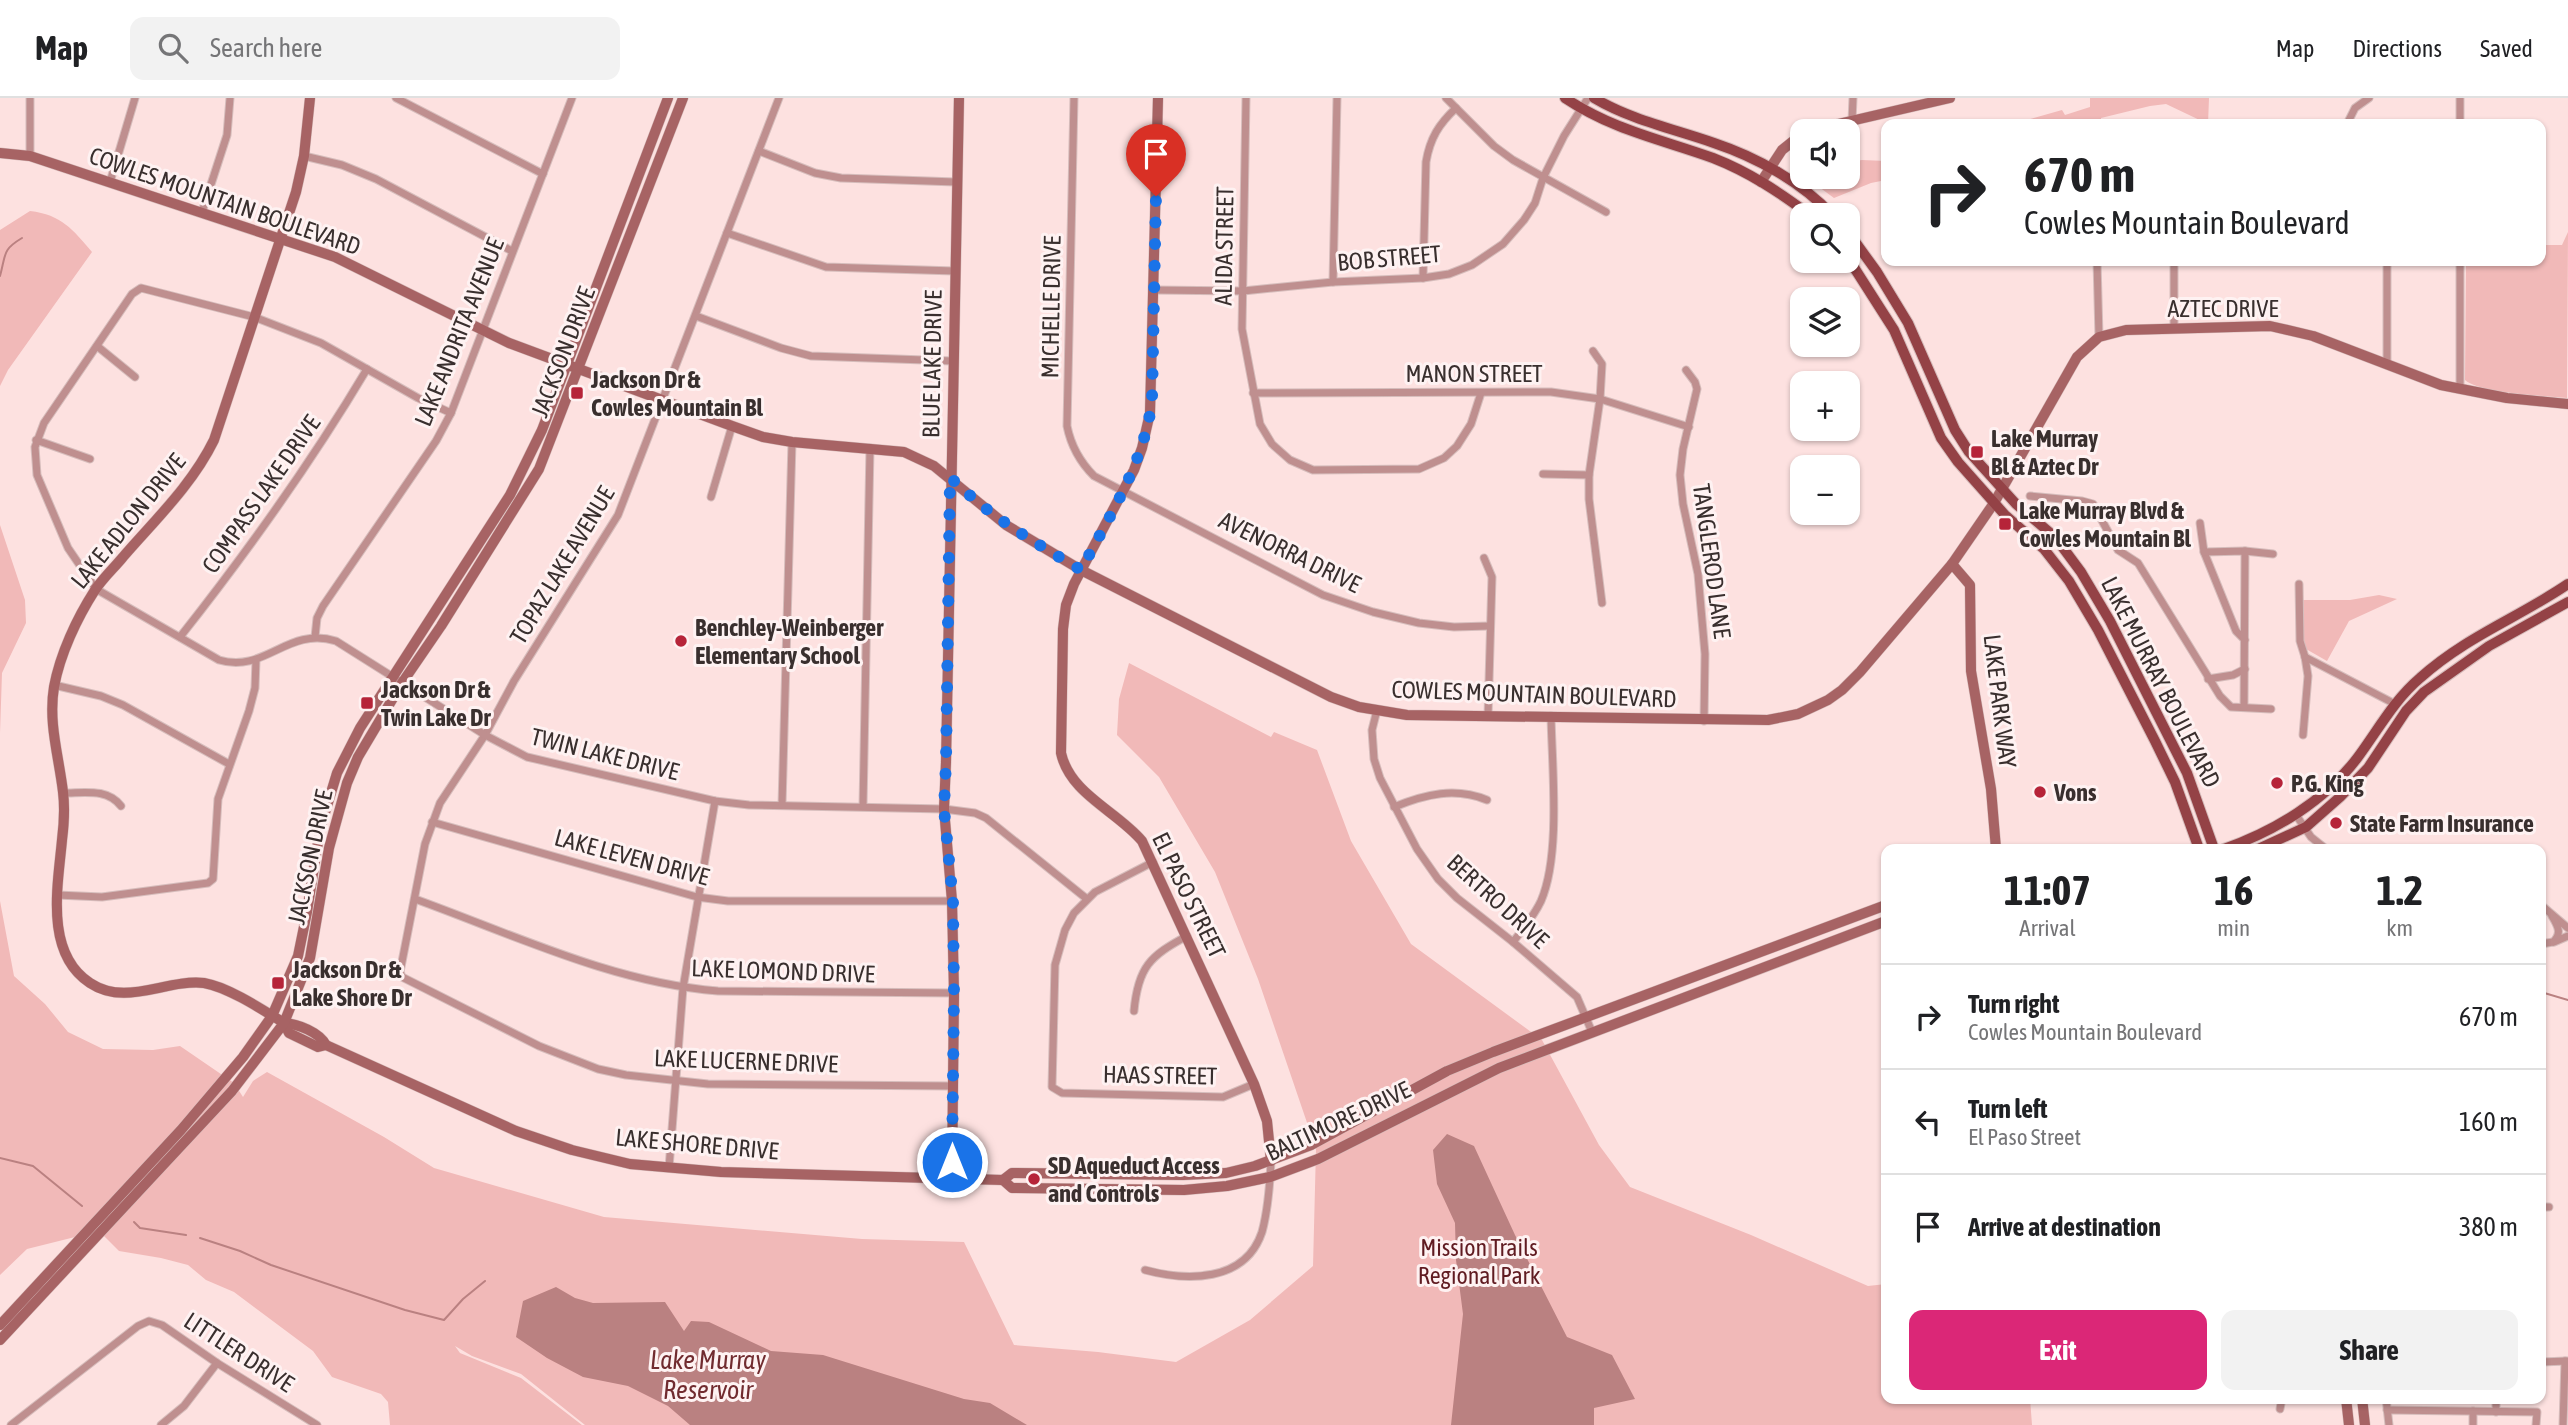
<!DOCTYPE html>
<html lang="en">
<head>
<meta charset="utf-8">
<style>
	body { margin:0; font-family:"Asap Condensed",sans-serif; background:#f2f2f2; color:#202124; height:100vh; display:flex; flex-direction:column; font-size:26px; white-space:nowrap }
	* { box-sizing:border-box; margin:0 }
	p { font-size:23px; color:#757577 }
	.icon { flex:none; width:38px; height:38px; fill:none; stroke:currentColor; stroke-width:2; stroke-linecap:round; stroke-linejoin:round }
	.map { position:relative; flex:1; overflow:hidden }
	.sheet { position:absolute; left:1881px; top:746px; width:665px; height:560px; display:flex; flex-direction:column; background:#fff; border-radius:14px; box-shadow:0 2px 5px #0004 }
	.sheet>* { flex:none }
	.guide { position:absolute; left:1881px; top:21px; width:665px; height:147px; border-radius:14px; box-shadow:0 2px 5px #0004; background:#fff; color:#202124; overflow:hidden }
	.fabs { position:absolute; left:1790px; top:21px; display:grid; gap:14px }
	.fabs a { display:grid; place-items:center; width:70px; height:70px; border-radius:14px; background:#fff; box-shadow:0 2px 5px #0004; font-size:35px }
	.pin { position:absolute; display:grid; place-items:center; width:60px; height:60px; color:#fff; margin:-72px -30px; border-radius:50% 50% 50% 0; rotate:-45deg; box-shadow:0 0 7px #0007 }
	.pin .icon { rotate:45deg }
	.me { position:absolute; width:77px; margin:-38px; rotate:0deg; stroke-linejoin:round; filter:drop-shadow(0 0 5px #0008) }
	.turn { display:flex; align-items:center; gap:24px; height:147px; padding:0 28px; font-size:32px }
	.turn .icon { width:91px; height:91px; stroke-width:2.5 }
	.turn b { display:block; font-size:49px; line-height:60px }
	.eta { display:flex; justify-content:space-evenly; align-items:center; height:119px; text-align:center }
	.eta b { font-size:42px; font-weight:700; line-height:49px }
	.button { display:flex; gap:14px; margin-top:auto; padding:14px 28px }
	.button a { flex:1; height:80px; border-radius:14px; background:#db2777; color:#fff; font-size:28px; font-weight:700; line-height:80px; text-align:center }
	.button a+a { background:#f2f2f2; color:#202124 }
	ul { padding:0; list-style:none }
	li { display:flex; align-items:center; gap:21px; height:105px; padding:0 28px; border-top:2px solid #e0e0e0 }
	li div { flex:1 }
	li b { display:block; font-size:26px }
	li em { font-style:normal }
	header { display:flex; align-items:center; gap:42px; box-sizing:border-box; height:98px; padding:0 35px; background:#fff; border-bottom:2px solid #e0e0e0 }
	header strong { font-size:33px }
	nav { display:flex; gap:38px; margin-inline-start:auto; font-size:24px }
	.search { width:490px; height:63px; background:#f2f2f2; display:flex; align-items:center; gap:18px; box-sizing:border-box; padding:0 24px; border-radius:14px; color:#757577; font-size:26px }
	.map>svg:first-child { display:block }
</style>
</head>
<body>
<header>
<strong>Map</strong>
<div class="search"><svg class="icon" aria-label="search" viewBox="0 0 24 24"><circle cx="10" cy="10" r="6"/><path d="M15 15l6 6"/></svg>Search here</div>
<nav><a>Map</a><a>Directions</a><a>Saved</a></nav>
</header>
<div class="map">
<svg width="2568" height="1327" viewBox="0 0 2568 1327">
	<rect width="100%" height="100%" fill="#fde1e0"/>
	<g fill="#f1b9b8">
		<path d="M 2090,0 L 2209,0 L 2208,26 L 2166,6 L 2150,8 L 2101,20 L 2101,26 L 2013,26 L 2062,12 L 2065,17 L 2090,9 Z"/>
		<path d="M 1862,62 L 1886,63 L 1886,82 L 1871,85 L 1834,100 L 1815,86 L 1823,79 L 1848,79 L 1848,64 Z"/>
		<path d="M 30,113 C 62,117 72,131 92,154 L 8,272 L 0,288 L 0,132 Z"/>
		<path d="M 2568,134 L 2567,300 C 2545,298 2479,295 2465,282 L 2466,163 L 2541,163 L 2541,147 L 2562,147 Z"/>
		<path d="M 0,427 L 25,502 L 26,525 L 2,575 L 0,635 Z"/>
		<path d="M 2379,497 L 2397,501 L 2349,523 L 2327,563 L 2306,551 L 2303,540 L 2301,502 L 2350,502 Z"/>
		<path d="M 1129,565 L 1271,639 L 1274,634 L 1317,652 L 1351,743 L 1411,846 L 1542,942 L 1599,1047 L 1630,1089 L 1751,1137 L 1868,1188 L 1886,1186 L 1886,1300 L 2030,1300 L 2032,1327 L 585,1327 L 521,1276 L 472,1258 L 455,1248 L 460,1255 L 521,1280 L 582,1327 L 390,1327 L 388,1304 L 381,1296 L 332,1279 L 313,1253 L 234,1194 L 206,1182 L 188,1167 L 161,1160 L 119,1153 L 99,1133 L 27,1151 L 0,1177 L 0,803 L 14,878 L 45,906 L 68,934 L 103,951 L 153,952 L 180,948 L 234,985 L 243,999 L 253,983 L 267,974 L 384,1039 L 434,1070 L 604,1119 L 862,1141 L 964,1144 L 1014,1247 L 1098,1254 L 1176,1264 L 1250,1222 L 1313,1168 L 1316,1051 L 1258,881 L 1215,774 L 1159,679 L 1117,637 L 1119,601 Z"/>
	</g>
	<g fill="#ba8181">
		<path d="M 1447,1036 L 1474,1048 L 1515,1137 L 1567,1239 L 1612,1257 L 1635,1301 L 1594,1310 L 1594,1327 L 1451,1327 L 1463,1216 L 1456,1162 L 1455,1125 L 1437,1086 L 1433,1052 Z"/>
		<path d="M 556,1189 L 575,1200 L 593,1205 L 665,1204 L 684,1233 L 691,1223 L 709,1224 L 771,1253 L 823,1257 L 964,1301 L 990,1305 L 1027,1327 L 690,1327 L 668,1308 L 628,1288 L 583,1279 L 547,1260 L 516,1239 L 523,1203 Z"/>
	</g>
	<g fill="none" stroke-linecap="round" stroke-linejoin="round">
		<g stroke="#ba8181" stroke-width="2">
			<path d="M 0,178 C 6,156 2,152 22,140"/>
			<path d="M 2541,894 L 2568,902"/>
			<path d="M 0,1060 L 33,1068 L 82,1108"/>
			<path d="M 134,1124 L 140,1130 L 186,1137"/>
			<path d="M 200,1140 L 240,1153 L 271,1167 L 405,1212 L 444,1222 L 463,1201 L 485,1183"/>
		</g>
		<defs>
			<g id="street">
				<path d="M 30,0 L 30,58"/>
				<path d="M 396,0 L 543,76"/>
				<path d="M 779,0 L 618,417 L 514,583 L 485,637 L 440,705 L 425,746 L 400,874 L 402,879 L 539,948 L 598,971 L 626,977 L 708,986 L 952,988"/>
				<path d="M 1074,0 L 1067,328 C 1071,348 1080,364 1094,378 L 1323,497 L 1373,514 L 1419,525 L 1454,529 L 1489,528"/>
				<path d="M 1246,0 L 1242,231 L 1260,326 L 1272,346 L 1290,362 L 1313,372 L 1419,371 L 1444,360 L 1457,348 L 1471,326 L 1481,295"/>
				<path d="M 1446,0 L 1494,48 L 1513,62 L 1606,114"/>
				<path d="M 2460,0 L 2460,26"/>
				<path d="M 1852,23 L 1853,0"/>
				<path d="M 2347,26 L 2355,10 L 2369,0"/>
				<path d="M 759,53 L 815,75 L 841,80 L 956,84"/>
				<path d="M 304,58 L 342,67 L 376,81 L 512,153"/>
				<path d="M 110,84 L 135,0"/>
				<path d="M 202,114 L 227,37 L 230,0"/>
				<path d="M 727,135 L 826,169 L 955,173"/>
				<path d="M 2097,163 L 2099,239"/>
				<path d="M 2174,163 L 2174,230"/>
				<path d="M 2387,163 L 2387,267"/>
				<path d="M 2460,163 L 2460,290"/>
				<path d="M 1423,180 L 1426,64 C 1430,40 1439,26 1456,10"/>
				<path d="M 1333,184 L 1337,0"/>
				<path d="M 1154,192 L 1243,193 L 1333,184 L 1423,180 L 1449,176 L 1472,167 L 1503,146 L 1524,122 L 1535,105 L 1543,80 L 1564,38 L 1588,0"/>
				<path d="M 696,218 L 781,250 L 811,258 L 953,263"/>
				<path d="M 97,248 L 135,279"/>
				<path d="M 1593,253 L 1602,266 L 1600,301 L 1589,377 L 1589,401 L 1602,505"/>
				<path d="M 1686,272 L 1695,284 L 1697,291 L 1683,351 L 1680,377 L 1683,406 L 1698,476 L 1705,556 L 1704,623"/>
				<path d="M 1253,295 L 1551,294 L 1600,301 L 1689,329"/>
				<path d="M 451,315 L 418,300 L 321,245 L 254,219 L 141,190 L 132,196 L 44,325 L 35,349 L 37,377 L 68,450 L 96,491 L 219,562 C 265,576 287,528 336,543 L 485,637 L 527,659 L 715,703 L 749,707 L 944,711 L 975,715 L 986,720 L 1087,801"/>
				<path d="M 36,342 L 90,361"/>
				<path d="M 1543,376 L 1589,377"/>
				<path d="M 2030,398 L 2082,403 L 2093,406 L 2118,452 L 2138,465 L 2220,598 L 2231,609 L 2271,611"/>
				<path d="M 711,399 L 732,328"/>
				<path d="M 2200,425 L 2204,454 L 2236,533 L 2245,542"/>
				<path d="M 2204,454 L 2245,453 L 2273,456"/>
				<path d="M 1484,460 L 1492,479 L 1488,618"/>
				<path d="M 2299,486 L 2300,543 L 2305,559 L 2308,578 L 2303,637"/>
				<path d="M 180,539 C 248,453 311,365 367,271"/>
				<path d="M 315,539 L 317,520 L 323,508 L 436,343 L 451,315 L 572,0"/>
				<path d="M 2305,559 L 2395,606"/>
				<path d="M 2208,581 L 2233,577 L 2245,571"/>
				<path d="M 54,587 L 101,598 L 123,607 L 229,666"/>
				<path d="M 2244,609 L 2245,453"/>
				<path d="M 1377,612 L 1372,632 L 1374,661 L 1380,680 L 1417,751 L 1438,781 L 1457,800 L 1513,844 L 1577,899 L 1592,934"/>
				<path d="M 63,695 C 85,695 107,690 121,708"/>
				<path d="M 782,707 L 792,344"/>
				<path d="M 863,708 L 870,350"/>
				<path d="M 1394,709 C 1426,696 1455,689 1487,702"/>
				<path d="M 2296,717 L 2311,739 L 2326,751"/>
				<path d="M 432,724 L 697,799 L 728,803 L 952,803"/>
				<path d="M 1153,764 L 1095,794 L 1074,815 L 1065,832 L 1055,867 L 1052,989 L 1062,995 L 1223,999 L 1254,986"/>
				<path d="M 57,797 L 102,799 L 208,785 L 213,781 L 218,701 L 249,613 L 255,590 L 256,562"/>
				<path d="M 415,801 C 512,836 614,885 718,893 L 954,895"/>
				<path d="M 2541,807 L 2568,830"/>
				<path d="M 1513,844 C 1523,831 1534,818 1541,803 C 1561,757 1552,669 1551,618"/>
				<path d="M 2554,844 L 2568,838"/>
				<path d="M 2541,846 L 2553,844 C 2563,835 2557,827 2552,818"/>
				<path d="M 1134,913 C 1138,869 1150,858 1187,838"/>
				<path d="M 669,1070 L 683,890 L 715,703"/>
				<path d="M 2541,1109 L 2549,1109"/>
				<path d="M 1145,1172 C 1186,1183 1245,1185 1262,1134 C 1268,1112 1270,1085 1271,1063"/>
				<path d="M 2541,1264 L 2567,1263"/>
				<path d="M 2386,1300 L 2389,1327"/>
				<path d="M 2496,1300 L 2496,1314"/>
				<path d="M 2280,1311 L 2282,1300"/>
				<path d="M 2387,1312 L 2537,1314 L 2536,1327"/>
				<path d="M 11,1327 L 138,1228 L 149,1223 L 162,1227 L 217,1265 L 317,1327"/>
				<path d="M 161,1327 L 184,1308 L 217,1265"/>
				<path d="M 2473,1327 L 2473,1313"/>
				<path d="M 2563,1327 L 2565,1263"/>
			</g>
			<g id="secondary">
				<path d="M 310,0 L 304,58 L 296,94 L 214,342 C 192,387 155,422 123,459 C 114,470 103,480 95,492 C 77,520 60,556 54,589 C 48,625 59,659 63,694 C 65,710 64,726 62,742 C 58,787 44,855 90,885 C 126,909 165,881 204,885 C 228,889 263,912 284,925 C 298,926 319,934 326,947 L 516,1033 L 572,1052 L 630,1066 L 721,1074 L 1003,1082"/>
				<path d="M 1158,0 L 1150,315 L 1142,350 L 1134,372 L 1074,486 L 1066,507 L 1063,531 L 1061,655 C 1070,696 1117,713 1142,743 L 1254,986 L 1267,1023 L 1271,1063"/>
				<path d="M 1808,33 L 1950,0"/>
				<path d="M 0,55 L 30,58 L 335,159 L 509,245 L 732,328 L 763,339 L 792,344 L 904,354 L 934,368 L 1006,427 L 1081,472 L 1331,599 L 1359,609 L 1407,617 L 1768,622 L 1798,616 L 1828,602 L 1842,592 L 1860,574 L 1952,466 L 1994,405 L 2077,259 L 2099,239 L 2126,232 L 2270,228 L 2313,238 L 2441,287 L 2507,300 L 2568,306"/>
				<path d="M 1761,84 L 1782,52 L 1802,36"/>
				<path d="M 1952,466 L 1970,487 L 1971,573 L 1991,691 L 1996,751"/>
				<path d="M 284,925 L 289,935 L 318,949 L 326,947"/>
				<path d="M 952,1079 L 954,895 L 952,803 L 944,711 L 946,664 L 959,0"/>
				<path d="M 1003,1082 L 1012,1075 L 1183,1077 L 1226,1075 L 1255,1068 L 1311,1047 L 1447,973 L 1493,954 L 1886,807"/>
				<path d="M 1003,1082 L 1012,1090 L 1184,1092 L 1227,1088 L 1270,1079 L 1318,1061 L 1499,970 L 1886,823"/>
				<path d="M 0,1227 L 181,1032 L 243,959 L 272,918 L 298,858 L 307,814 L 320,731 L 337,675 L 360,630 L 510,397 L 542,332 L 668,0"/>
				<path d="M 0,1242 L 232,993 L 284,925 L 310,860 L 329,750 L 347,685 L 358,659 L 402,585 L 441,528 L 539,371 L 683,0"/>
				<path d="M 2346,1300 L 2349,1327"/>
				<path d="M 2362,1300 L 2365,1327"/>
			</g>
			<g id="primary">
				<path d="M 1565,0 C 1613,32 1660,41 1713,60 C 1749,74 1779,94 1810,117"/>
				<path d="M 1594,0 C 1631,22 1674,31 1714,45 C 1756,59 1802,84 1832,117"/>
				<path d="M 1848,134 L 1877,174 L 1908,225 L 1955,332 L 1969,354 L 2016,406 L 2055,439 L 2081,474 L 2110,523 L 2187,675 L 2214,751"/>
				<path d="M 1848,160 L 1894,232 L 1941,340 L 1958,364 L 2005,417 L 2044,451 L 2069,483 L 2098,532 L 2155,643 L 2175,684 L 2199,751"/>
				<path d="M 2224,751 C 2275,733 2325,703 2358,659 C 2378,632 2394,602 2420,580 C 2467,538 2518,520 2568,486"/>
				<path d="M 2258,751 L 2306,729 L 2340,699 L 2368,670 L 2406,613 L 2424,594 L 2489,548 L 2568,504"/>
			</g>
		</defs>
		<use href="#street" stroke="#d6bdbc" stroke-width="9"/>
		<use href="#secondary" stroke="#d6bdbc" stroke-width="11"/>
		<use href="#primary" stroke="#d6bdbc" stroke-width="12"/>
		<use href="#street" stroke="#bf8f8f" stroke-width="7"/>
		<use href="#secondary" stroke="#a76364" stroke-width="10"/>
		<use href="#primary" stroke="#944246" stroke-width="10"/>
	</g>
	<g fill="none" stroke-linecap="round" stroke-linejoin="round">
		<path stroke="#1a73e8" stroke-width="12" stroke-dasharray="0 21.6" d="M 952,1064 L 954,895 L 953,803 L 944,711 L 946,664 L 950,379 C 989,418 1034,444 1081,472 C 1110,417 1144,365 1152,303 L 1156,98"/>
	</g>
	<g fill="#b62439" stroke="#fef2f2" stroke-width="2.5">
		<rect x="570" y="288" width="14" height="14" rx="3.5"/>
		<rect x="1970" y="347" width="14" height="14" rx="3.5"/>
		<rect x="1998" y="419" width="14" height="14" rx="3.5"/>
		<circle cx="681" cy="543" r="7"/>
		<rect x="360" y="598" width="14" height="14" rx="3.5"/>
		<circle cx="2277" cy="685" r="7"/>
		<circle cx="2040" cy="694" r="7"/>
		<circle cx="2336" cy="725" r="7"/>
		<rect x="271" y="878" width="14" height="14" rx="3.5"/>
		<circle cx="1034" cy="1081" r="7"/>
	</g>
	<g text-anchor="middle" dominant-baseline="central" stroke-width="6" stroke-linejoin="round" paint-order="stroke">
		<g font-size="24" fill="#392f2e" stroke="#fef2f2">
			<text transform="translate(225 103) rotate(19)">COWLES MOUNTAIN BOULEVARD</text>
			<text transform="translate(1224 148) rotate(-89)">ALIDA STREET</text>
			<text transform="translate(1389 160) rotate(-5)">BOB STREET</text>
			<text transform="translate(1051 209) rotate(-89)">MICHELLE DRIVE</text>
			<text x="2223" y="210">AZTEC DRIVE</text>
			<text transform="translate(459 234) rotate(-68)">LAKE ANDRITA AVENUE</text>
			<text transform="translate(563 254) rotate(-69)">JACKSON DRIVE</text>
			<text transform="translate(932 266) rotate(-89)">BLUE LAKE DRIVE</text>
			<text x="1474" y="275">MANON STREET</text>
			<text transform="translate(261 396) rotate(-55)">COMPASS LAKE DRIVE</text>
			<text transform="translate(128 423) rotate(-51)">LAKE ADLON DRIVE</text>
			<text transform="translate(1290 454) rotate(26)">AVENORRA DRIVE</text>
			<text transform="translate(1712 463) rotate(82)">TANGLEROD LANE</text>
			<text transform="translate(562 467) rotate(-59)">TOPAZ LAKE AVENUE</text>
			<text transform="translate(2161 584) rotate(63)">LAKE MURRAY BOULEVARD</text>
			<text transform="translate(1534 596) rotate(2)">COWLES MOUNTAIN BOULEVARD</text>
			<text transform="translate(2000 603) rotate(83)">LAKE PARK WAY</text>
			<text transform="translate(605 656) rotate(14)">TWIN LAKE DRIVE</text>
			<text transform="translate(310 759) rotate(-78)">JACKSON DRIVE</text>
			<text transform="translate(632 759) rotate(15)">LAKE LEVEN DRIVE</text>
			<text transform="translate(1189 797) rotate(64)">EL PASO STREET</text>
			<text transform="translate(1498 803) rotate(42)">BERTRO DRIVE</text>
			<text transform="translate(783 873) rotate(2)">LAKE LOMOND DRIVE</text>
			<text transform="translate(746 963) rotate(2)">LAKE LUCERNE DRIVE</text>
			<text transform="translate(1160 977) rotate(1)">HAAS STREET</text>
			<text transform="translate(1338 1023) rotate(-25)">BALTIMORE DRIVE</text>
			<text transform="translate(697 1046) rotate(5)">LAKE SHORE DRIVE</text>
			<text transform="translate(239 1254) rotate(33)">LITTLER DRIVE</text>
		</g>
		<g font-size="24" font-weight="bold" fill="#392f2e" stroke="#fef2f2" text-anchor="start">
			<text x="591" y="281">Jackson Dr &amp;<tspan x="591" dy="28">Cowles Mountain Bl</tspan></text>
			<text x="1991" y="340">Lake Murray<tspan x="1991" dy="28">Bl &amp; Aztec Dr</tspan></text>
			<text x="2019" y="412">Lake Murray Blvd &amp;<tspan x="2019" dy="28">Cowles Mountain Bl</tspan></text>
			<text x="695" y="529">Benchley-Weinberger<tspan x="695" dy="28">Elementary School</tspan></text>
			<text x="381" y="591">Jackson Dr &amp;<tspan x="381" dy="28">Twin Lake Dr</tspan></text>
			<text x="2291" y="685">P.G. King</text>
			<text x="2054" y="694">Vons</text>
			<text x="2350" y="725">State Farm Insurance</text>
			<text x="292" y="871">Jackson Dr &amp;<tspan x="292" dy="28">Lake Shore Dr</tspan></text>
			<text x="1048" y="1067">SD Aqueduct Access<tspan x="1048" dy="28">and Controls</tspan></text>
		</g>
		<g font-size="24" fill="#601b21" stroke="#fef2f2">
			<text x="1479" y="1149">Mission Trails<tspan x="1479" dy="28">Regional Park</tspan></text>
		</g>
		<g font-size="26" font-style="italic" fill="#712b2f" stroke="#fef2f2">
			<text x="708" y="1262">Lake Murray<tspan x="708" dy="30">Reservoir</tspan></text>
		</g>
	</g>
</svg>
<div class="fabs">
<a><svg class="icon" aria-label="sound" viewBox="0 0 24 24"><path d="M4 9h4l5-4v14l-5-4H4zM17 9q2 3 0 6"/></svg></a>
<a><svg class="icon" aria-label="search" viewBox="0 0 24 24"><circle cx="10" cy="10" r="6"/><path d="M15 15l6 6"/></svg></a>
<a><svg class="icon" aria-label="layers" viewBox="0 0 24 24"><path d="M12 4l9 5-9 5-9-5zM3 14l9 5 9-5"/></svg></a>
<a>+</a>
<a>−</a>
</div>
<div class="pin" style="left:1156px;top:98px;background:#d93025"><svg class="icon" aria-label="arrive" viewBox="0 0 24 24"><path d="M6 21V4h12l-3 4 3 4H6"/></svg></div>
<svg class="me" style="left:952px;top:1064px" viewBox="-20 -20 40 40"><circle r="17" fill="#1a73e8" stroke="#fff" stroke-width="3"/><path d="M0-11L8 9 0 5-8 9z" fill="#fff"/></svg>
<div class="guide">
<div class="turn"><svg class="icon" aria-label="right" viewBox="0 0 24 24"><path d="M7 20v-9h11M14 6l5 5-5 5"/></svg><div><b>670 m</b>Cowles Mountain Boulevard</div></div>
</div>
<section class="sheet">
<div class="eta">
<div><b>11:07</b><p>Arrival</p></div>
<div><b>16</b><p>min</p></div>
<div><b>1.2</b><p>km</p></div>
</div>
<ul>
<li><svg class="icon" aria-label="right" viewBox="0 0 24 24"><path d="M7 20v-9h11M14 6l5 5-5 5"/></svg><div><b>Turn right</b><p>Cowles Mountain Boulevard</p></div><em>670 m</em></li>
<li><svg class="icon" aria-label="left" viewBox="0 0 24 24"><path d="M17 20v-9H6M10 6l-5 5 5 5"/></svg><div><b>Turn left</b><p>El Paso Street</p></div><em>160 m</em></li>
<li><svg class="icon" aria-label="arrive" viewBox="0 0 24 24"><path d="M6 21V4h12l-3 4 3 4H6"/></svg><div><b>Arrive at destination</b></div><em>380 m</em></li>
</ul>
<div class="button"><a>Exit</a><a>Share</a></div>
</section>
</div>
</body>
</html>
